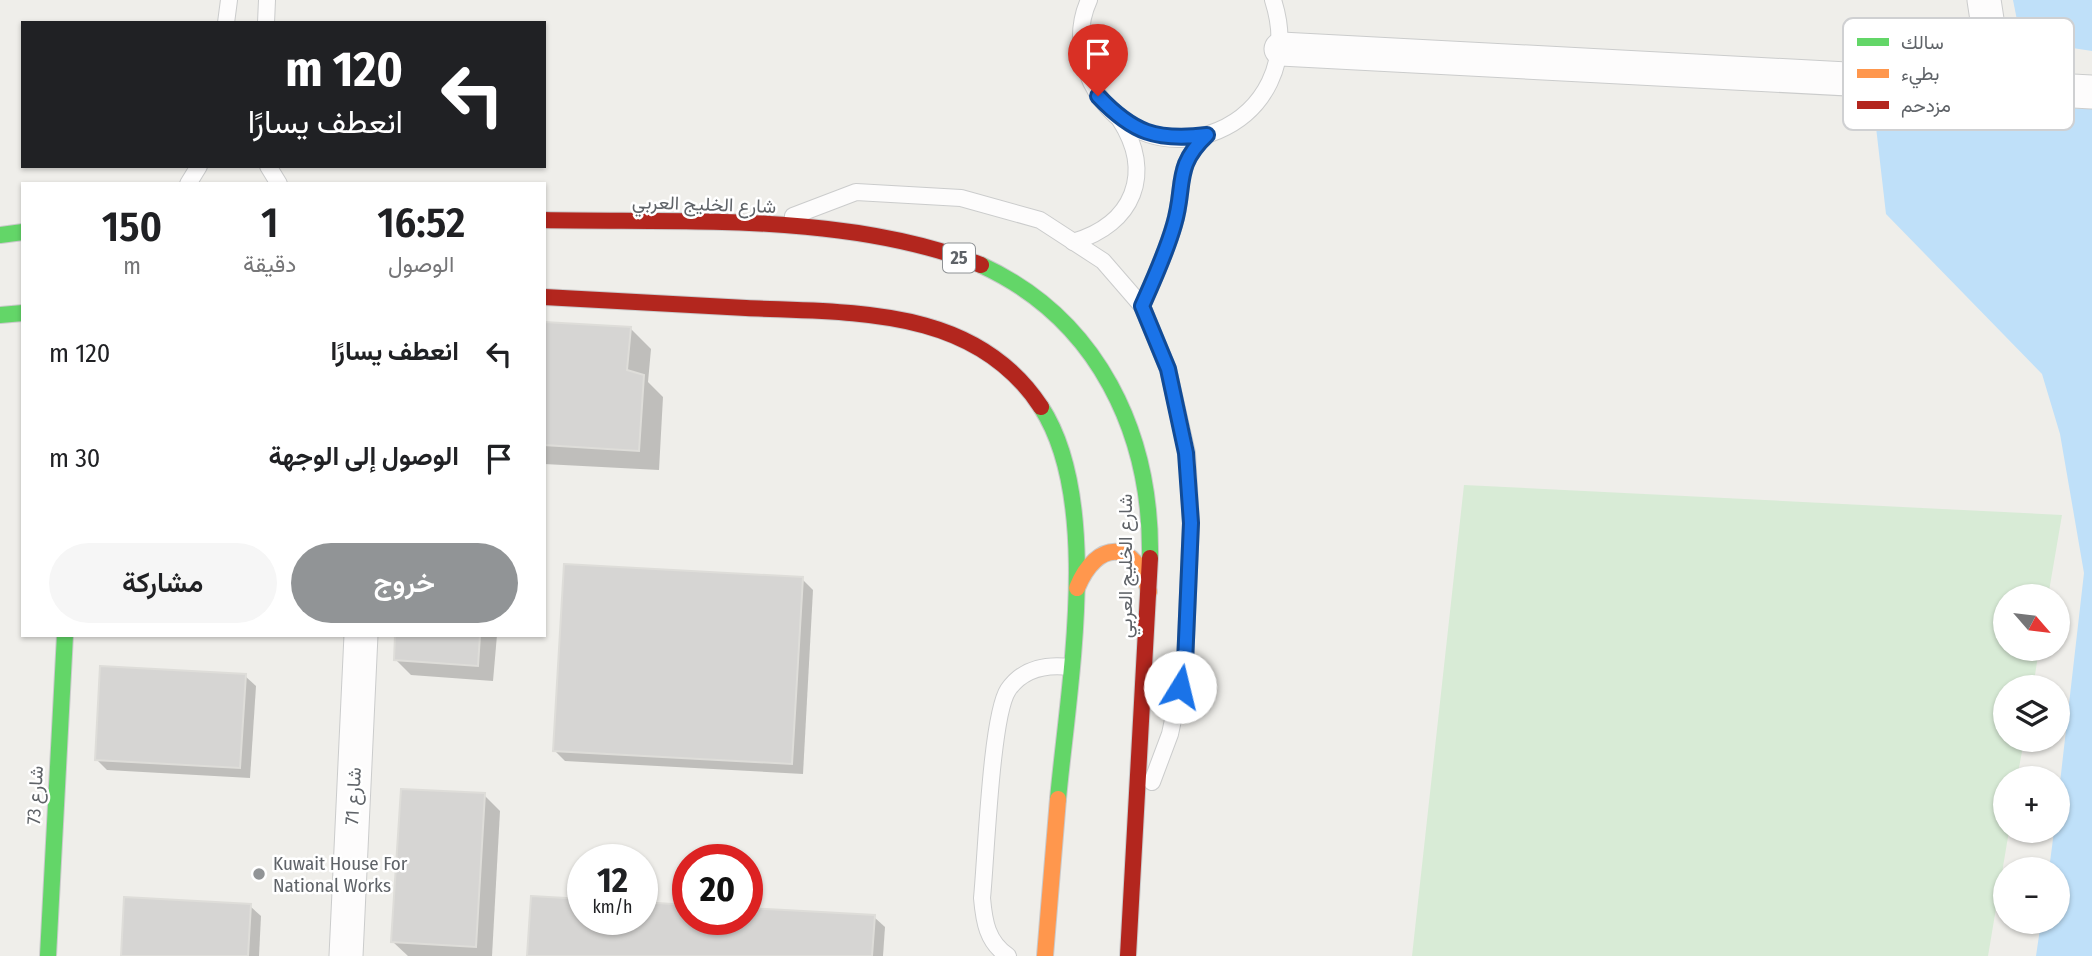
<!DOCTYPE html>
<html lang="ar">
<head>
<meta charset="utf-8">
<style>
	body { margin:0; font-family:"Fira Sans Condensed",Vazirmatn,sans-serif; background:#f6f6f6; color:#202124; direction:rtl; height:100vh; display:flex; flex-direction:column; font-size:26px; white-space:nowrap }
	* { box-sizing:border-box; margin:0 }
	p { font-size:23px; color:#757577 }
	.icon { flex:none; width:38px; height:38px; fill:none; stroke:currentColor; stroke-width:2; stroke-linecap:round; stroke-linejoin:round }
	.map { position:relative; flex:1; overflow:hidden; direction:ltr }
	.details { position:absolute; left:21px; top:182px; width:525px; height:455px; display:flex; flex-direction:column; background:#fff; border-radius:0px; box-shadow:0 2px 5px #0004; direction:rtl }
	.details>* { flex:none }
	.guide { position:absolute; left:21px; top:21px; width:525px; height:147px; border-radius:0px; box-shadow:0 2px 5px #0004; direction:rtl; background:#202124; color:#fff; overflow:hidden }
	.needle { width:46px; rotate:118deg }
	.tools { position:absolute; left:1993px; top:584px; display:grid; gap:14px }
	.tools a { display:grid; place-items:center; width:77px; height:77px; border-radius:50%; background:#fff; box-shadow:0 2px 5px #0004; font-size:35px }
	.speed { position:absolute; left:567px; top:844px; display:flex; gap:14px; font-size:35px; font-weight:700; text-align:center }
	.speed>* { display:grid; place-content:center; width:91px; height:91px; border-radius:50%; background:#fff; box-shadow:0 2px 5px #0004; line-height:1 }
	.speed small { font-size:18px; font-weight:400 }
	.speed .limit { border:10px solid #d22; background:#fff; color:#111 }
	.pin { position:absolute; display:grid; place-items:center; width:60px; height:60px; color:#fff; margin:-72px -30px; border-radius:50% 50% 50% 0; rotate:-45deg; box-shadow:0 0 7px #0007 }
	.pin .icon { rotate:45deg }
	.me { position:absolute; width:77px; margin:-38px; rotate:9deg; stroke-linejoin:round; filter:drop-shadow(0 0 5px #0008) }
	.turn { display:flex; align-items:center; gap:24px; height:147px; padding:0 28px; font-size:32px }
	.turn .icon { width:91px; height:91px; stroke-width:2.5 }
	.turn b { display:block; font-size:49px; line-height:60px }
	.eta { display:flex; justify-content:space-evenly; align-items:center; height:119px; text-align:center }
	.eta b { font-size:42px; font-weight:600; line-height:49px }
	.primary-button { display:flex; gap:14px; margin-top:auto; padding:14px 28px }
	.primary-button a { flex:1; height:80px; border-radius:42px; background:#919496; color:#fff; font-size:28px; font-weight:600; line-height:80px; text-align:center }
	.primary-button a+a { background:#f6f6f6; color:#202124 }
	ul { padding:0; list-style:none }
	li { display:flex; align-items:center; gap:21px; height:105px; padding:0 28px }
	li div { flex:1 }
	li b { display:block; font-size:26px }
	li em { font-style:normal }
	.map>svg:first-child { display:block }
</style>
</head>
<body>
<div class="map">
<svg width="2092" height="956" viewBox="0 0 2092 956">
	<rect width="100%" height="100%" fill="#efeeea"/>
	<path fill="#d8ebd6" d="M 1464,485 L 2062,515 L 2048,597 L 2006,597 L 2006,649 L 2039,649 L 2033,688 L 2006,688 L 2006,740 L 2024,740 L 2017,779 L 2006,779 L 2006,831 L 2009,831 L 1988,956 L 1412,956 Z"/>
	<g fill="#bfe0f9">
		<path d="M 2013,0 L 2092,0 L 2092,51 L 2021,40 Z"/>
		<path d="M 1873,101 L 2092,109 L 2092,956 L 2036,956 L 2041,922 L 2058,922 L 2058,870 L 2049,870 L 2054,831 L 2058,831 L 2058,800 L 2084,573 L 2060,434 L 2042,374 L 1886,214 Z"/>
	</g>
	<g fill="#0003">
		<path d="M 544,324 L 631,329 L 651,349 L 648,382 L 663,397 L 659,470 L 544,464 Z"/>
		<path d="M 802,579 L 813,590 L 803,774 L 565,761 L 554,750 Z"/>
		<path d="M 397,635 L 497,635 L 493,681 L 411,675 L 396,660 Z"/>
		<path d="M 245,676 L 256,686 L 250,778 L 107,770 L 96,759 Z"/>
		<path d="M 484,795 L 500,811 L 492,956 L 408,956 L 393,942 Z"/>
		<path d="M 250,906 L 261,916 L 259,956 L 123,956 Z"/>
		<path d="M 874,917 L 885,927 L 883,956 L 529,956 L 583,919 Z"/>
	</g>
	<g fill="#d6d5d3" stroke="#deddd9" stroke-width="2">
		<path d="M 544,322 L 631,327 L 627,370 L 644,375 L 639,451 L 544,445 Z"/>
		<path d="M 564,564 L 803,577 L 792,764 L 553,751 Z"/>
		<path d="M 395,635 L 480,635 L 478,666 L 394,660 Z"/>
		<path d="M 100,666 L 246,674 L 240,768 L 95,760 Z"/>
		<path d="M 401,789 L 485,793 L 476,947 L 391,942 Z"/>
		<path d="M 531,896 L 583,899 L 583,919 L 642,919 L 642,902 L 688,905 L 688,919 L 747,919 L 747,908 L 875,915 L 872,956 L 527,956 Z"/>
		<path d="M 124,897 L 251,904 L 248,956 L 121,956 Z"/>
	</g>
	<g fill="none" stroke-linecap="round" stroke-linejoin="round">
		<defs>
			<g id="lane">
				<path d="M 1089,0 C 1077,26 1079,56 1091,82 C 1146,194 1314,127 1273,0"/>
				<path d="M 226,23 L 229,0"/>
				<path d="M 266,23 L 267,0"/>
				<path d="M 268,166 L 279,184"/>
				<path d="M 188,184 L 199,166"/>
				<path d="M 793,216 L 856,192 L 961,198 L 1040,220 L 1103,261 L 1142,306 L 1168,369 L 1187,453 L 1191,523 L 1185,663 L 1170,734 L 1152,782"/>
				<path d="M 1073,242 C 1134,224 1154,173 1120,120"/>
				<path d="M 1142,306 C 1154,279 1166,253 1174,225 C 1186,185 1173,167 1207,135"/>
				<path d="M 1008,956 C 987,942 984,921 982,898 C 986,859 991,716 1008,690 C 1023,668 1046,664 1070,667"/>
			</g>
			<g id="street">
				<path d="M 1281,49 L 2092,92"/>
				<path d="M 1983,87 L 1990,39 L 1984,0"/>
				<path d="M 346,956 L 361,635"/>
			</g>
			<g id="fast">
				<path d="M 0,235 L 23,232"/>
				<path d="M 981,265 C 1098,319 1152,433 1150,558"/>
				<path d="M 0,315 L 23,313"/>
				<path d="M 1041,407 C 1103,502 1068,689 1058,799"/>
				<path d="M 48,956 L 65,635"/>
			</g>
			<g id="slow">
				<path d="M 1077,588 C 1097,539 1136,539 1149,592"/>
				<path d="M 1045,956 L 1058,799"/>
			</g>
			<g id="jam">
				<path d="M 544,220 C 685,223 848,212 981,265"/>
				<path d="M 544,297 C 611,301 679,304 746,308 C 853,313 975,306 1041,407"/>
				<path d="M 1128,956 L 1150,558"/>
			</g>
		</defs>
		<use href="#lane" stroke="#cbcccc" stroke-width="18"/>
		<use href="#street" stroke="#cbcccc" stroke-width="35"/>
		<use href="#fast" stroke="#cacacb" stroke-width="18"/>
		<use href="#slow" stroke="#cacacb" stroke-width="18"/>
		<use href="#jam" stroke="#cacacb" stroke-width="18"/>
		<use href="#lane" stroke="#fdfcfc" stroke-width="16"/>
		<use href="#street" stroke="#fdfcfc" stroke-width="33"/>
		<use href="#fast" stroke="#63d668" stroke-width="16"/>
		<use href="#slow" stroke="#ff974d" stroke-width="16"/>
		<use href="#jam" stroke="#b3261e" stroke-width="16"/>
	</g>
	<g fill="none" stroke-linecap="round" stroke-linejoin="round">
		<defs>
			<path id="route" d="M 1098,96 C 1133,133 1156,141 1207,135 C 1173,167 1186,185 1174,225 C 1166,253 1154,279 1142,306 L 1168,369 L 1186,453 L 1191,523 L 1185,663 L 1180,687"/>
		</defs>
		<use href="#route" stroke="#114b97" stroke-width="18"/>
		<use href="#route" stroke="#1a73e8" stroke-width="12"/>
	</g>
	<circle fill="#919496" stroke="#fff" stroke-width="2.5" cx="259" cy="874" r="7"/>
	<g text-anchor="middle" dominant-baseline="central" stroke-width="5" stroke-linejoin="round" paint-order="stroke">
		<rect fill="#fff" stroke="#8f9295" stroke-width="2" x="943" y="243.5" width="32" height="29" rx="5"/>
		<g font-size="18" font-weight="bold" fill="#5f6368">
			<text x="959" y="258">25</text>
		</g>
		<g font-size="19" fill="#5f6368" stroke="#fff">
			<text transform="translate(704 204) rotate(2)">شارع الخليج العربي</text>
			<text transform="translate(1125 566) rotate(-90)">شارع الخليج العربي</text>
			<text transform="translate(35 795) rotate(-87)">شارع 73</text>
			<text transform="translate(353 796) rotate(-87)">شارع 71</text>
		</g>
		<g font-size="19" fill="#5f6368" stroke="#fff" text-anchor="start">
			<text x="273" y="863">Kuwait House For<tspan x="273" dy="22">National Works</tspan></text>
		</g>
	</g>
	<rect x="1843" y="18" width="231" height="112" rx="10" fill="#fff" stroke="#cfd0d2" stroke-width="2"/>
	<rect x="1857" y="38" width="32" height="8" fill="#63d668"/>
	<rect x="1857" y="69" width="32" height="9" fill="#ff974d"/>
	<rect x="1857" y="101" width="32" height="8" fill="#b3261e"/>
	<g font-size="19" fill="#5f6368">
		<text x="1901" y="49">سالك</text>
		<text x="1901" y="80">بطيء</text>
		<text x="1901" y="112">مزدحم</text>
	</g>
</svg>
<div class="tools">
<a><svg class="needle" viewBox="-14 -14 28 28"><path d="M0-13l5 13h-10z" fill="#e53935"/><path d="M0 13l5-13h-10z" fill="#757577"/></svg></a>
<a><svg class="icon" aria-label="layers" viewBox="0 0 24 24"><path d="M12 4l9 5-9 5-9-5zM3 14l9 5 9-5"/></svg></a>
<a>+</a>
<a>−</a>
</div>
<div class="speed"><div>12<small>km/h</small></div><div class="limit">20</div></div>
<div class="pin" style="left:1098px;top:96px;background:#d93025"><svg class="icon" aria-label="arrive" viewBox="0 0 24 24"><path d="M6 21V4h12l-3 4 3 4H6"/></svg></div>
<svg class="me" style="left:1180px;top:687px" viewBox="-20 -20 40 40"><circle r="19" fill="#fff"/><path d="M0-13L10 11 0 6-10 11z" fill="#1a73e8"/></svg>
<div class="guide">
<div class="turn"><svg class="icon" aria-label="left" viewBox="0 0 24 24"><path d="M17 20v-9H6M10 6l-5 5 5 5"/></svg><div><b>120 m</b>انعطف يسارًا</div></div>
</div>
<section class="details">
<div class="eta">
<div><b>16:52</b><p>الوصول</p></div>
<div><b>1</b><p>دقيقة</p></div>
<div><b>150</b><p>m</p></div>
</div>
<ul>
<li><svg class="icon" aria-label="left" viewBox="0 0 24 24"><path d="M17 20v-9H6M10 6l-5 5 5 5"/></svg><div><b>انعطف يسارًا</b></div><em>120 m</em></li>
<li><svg class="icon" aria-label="arrive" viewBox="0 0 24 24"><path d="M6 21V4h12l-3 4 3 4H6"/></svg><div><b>الوصول إلى الوجهة</b></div><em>30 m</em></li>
</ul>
<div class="primary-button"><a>خروج</a><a>مشاركة</a></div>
</section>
</div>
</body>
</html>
